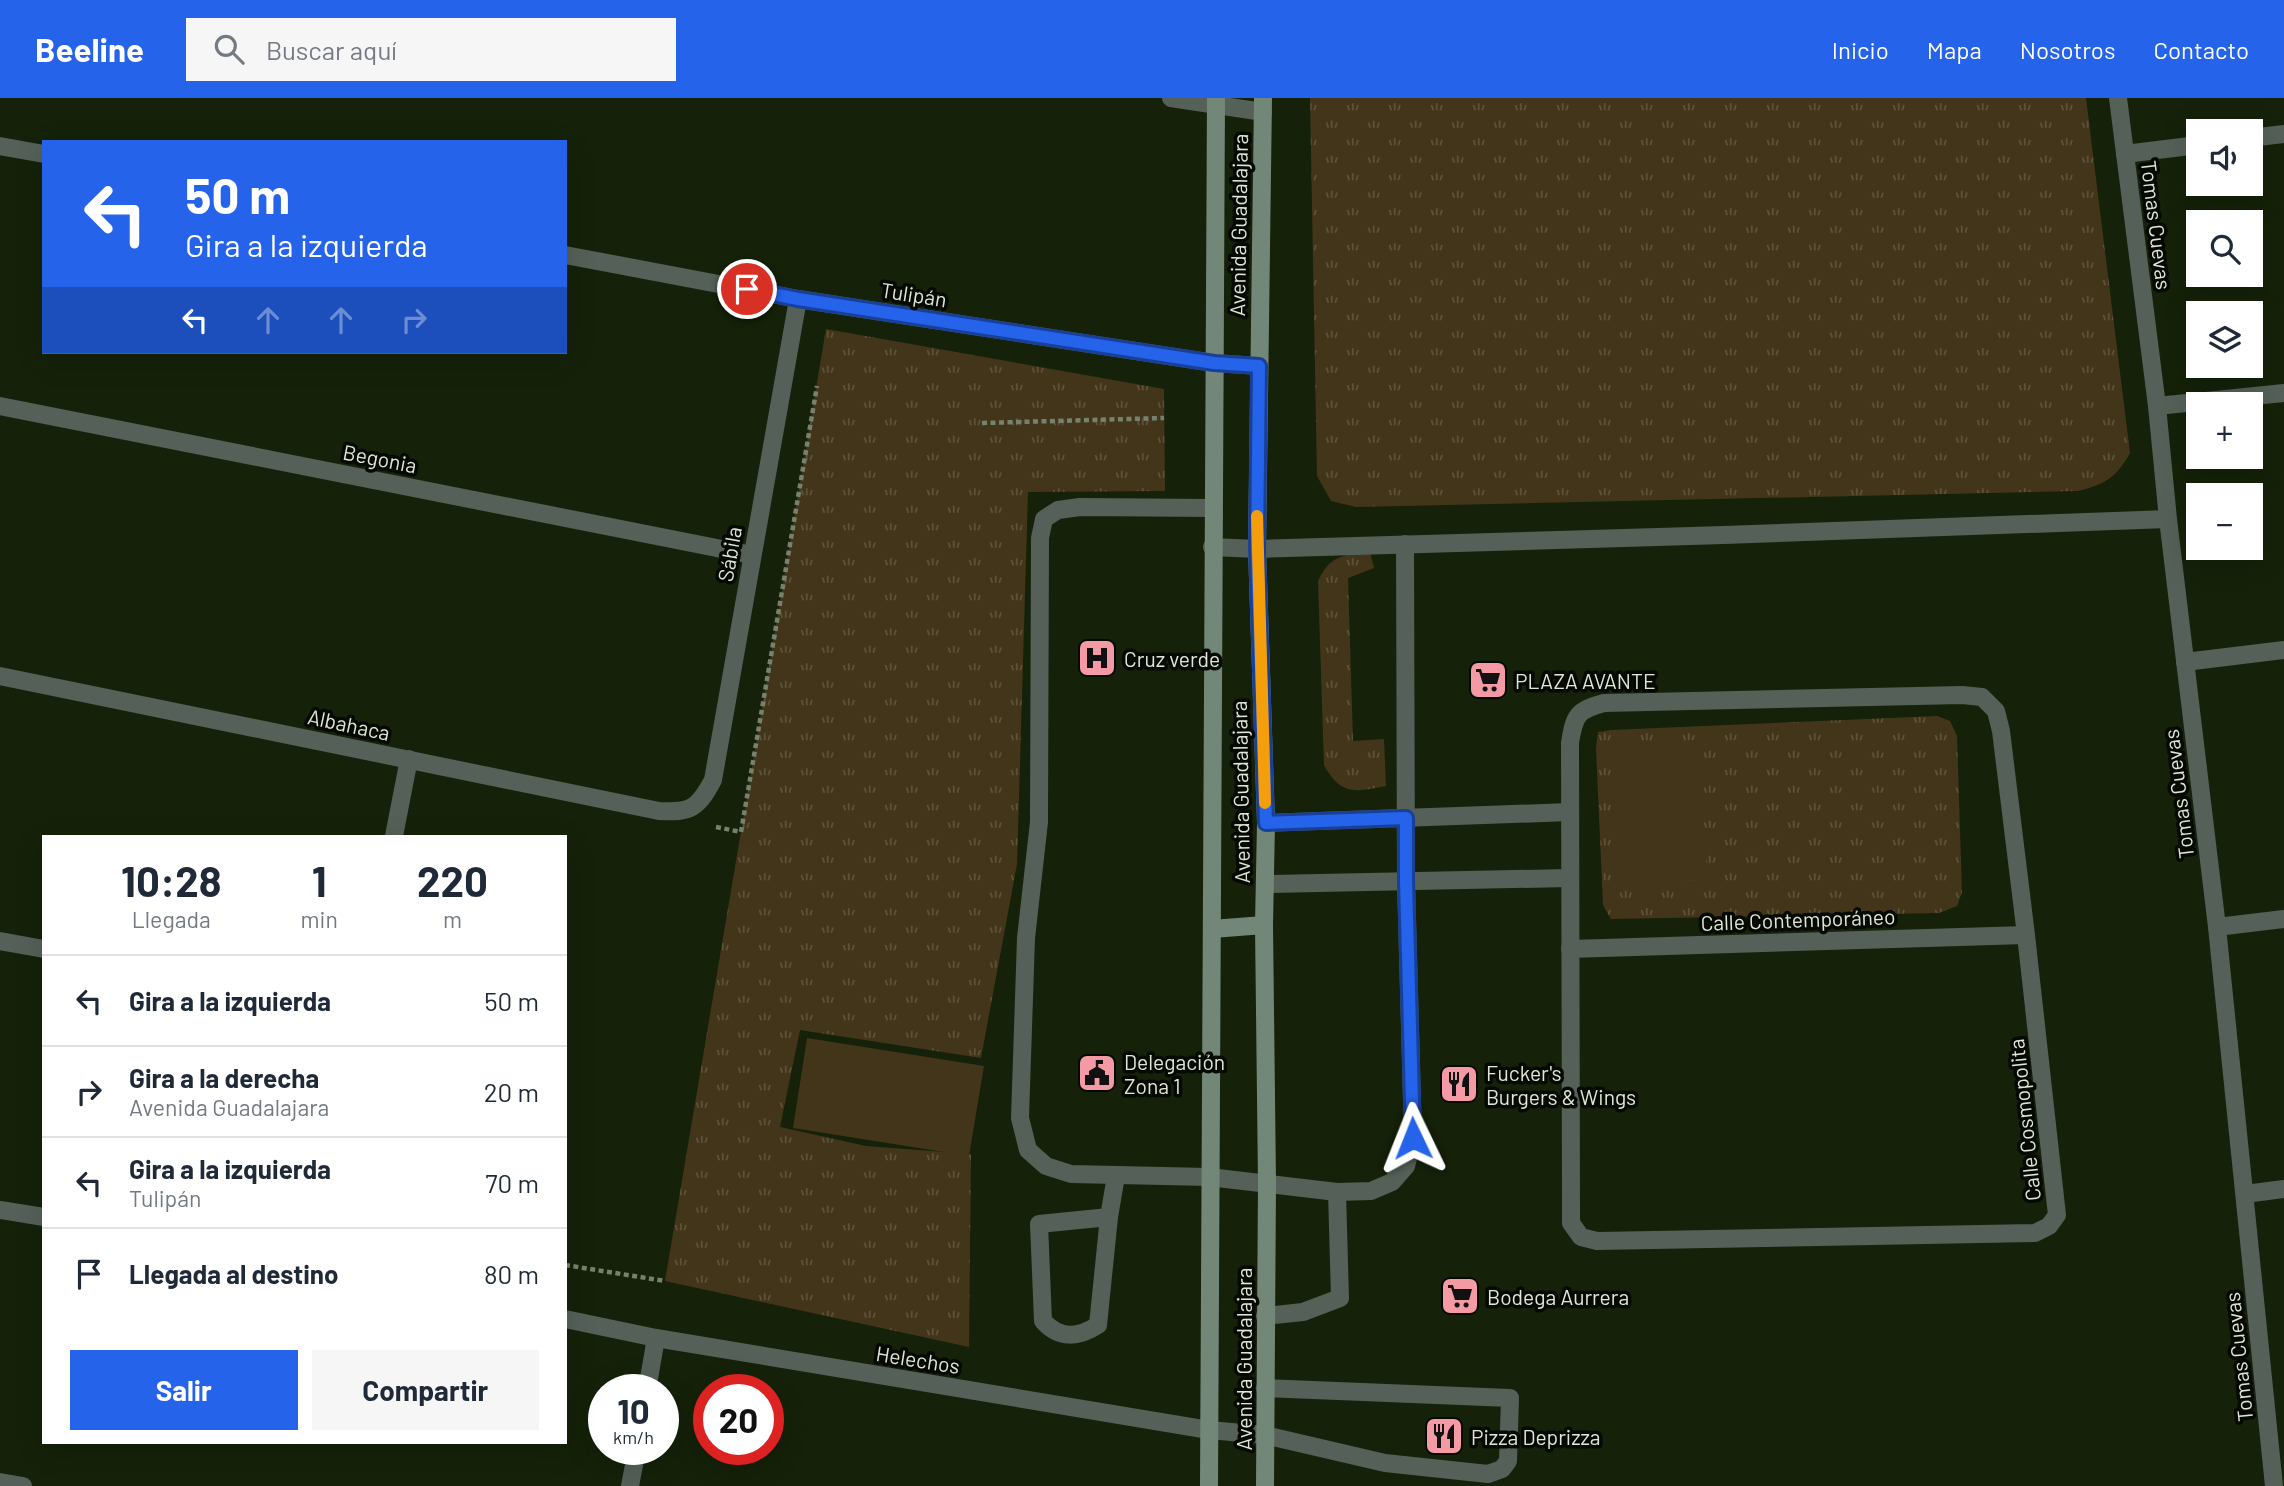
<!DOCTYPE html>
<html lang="es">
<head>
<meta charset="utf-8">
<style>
	body { margin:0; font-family:Barlow,sans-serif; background:#f6f6f7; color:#1f2937; height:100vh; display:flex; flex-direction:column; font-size:26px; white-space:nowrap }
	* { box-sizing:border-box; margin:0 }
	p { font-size:23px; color:#747a83 }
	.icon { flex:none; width:38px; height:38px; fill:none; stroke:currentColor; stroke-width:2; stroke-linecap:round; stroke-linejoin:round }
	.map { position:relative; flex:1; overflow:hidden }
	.drawer { position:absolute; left:42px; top:737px; width:525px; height:609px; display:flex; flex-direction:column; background:#fff; border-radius:0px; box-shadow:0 7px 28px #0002 }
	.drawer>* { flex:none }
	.top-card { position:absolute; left:42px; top:42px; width:525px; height:214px; border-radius:0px; box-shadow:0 7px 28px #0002; background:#2563eb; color:#fff; overflow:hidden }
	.fabs { position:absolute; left:2186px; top:21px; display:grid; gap:14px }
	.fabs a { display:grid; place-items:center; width:77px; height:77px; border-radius:0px; background:#fff; box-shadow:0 7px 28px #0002; font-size:35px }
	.speed { position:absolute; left:588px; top:1276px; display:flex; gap:14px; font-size:35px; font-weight:700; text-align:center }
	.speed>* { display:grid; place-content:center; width:91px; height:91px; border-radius:50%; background:#fff; box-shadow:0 7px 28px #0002; line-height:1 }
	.speed small { font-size:18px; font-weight:400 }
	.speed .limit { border:10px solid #d22; background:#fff; color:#111 }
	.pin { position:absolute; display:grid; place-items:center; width:60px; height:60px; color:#fff; margin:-30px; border:4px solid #fff; border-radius:50%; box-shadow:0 2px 7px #0007 }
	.me { position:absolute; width:77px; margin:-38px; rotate:358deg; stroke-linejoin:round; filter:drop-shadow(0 0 5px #0008) }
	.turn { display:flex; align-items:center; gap:24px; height:147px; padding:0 28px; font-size:32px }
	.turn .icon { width:91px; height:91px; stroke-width:2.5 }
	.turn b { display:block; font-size:49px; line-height:60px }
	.lanes { display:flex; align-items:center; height:66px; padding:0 28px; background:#0003; justify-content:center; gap:35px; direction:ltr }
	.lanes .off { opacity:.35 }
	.eta { display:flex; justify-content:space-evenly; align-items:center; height:119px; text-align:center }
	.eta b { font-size:42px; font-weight:700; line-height:49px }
	.button { display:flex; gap:14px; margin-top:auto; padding:14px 28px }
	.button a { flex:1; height:80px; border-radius:0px; background:#2563eb; color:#fff; font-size:28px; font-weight:700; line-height:80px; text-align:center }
	.button a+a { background:#f6f6f7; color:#1f2937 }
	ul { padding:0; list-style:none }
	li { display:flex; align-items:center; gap:21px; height:91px; padding:0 28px; border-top:2px solid #e0e1e3 }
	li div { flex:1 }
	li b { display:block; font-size:26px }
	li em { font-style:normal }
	header { display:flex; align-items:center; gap:42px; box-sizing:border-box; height:98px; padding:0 35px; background:#2563eb; color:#fff }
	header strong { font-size:33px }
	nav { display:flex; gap:38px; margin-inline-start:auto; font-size:24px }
	.search { width:490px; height:63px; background:#f6f6f7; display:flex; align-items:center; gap:18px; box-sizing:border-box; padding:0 24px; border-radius:0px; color:#747a83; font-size:26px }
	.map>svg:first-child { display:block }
</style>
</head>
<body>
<header>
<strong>Beeline</strong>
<div class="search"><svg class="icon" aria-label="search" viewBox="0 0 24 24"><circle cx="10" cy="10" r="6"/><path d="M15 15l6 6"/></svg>Buscar aquí</div>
<nav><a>Inicio</a><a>Mapa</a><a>Nosotros</a><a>Contacto</a></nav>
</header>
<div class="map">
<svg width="2284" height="1388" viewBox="0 0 2284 1388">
	<defs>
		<pattern id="grass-tufts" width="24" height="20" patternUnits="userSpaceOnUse" patternTransform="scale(1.75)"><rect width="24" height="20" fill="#43351a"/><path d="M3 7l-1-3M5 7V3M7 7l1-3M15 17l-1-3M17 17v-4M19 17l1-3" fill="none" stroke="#5e523b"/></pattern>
	</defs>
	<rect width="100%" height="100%" fill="#152109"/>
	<g fill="url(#grass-tufts)">
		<path d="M 1310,0 L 2086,0 L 2130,355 C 2116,380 2105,386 2078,393 L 1356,409 L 1331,403 L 1317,378 Z"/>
		<path d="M 826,231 L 1164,291 L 1165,393 L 1028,394 L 1017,766 L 981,960 L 800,932 L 780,1029 L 866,1048 L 971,1056 L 969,1249 L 665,1183 Z"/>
		<path d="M 1370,454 L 1374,470 L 1348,480 L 1353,643 L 1384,641 L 1386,688 C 1355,694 1341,698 1324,667 L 1318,483 C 1330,457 1343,457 1370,454 Z"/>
		<path d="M 1937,618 L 1950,623 L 1957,638 L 1962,794 L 1957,808 L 1939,815 L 1611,821 L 1603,807 L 1596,650 L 1598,634 L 1611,632 Z"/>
	</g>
	<g fill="#43351a">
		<path d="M 1699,642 L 1707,781 L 1619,786 L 1611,648 Z"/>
		<path d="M 807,940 L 984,968 L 969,1058 L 793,1030 Z"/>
	</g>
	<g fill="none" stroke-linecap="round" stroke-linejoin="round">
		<g stroke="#77826e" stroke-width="4.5" stroke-dasharray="5 3.5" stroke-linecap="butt">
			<path d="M 982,325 L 1164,320"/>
			<path d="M 716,729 L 741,734 L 817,288"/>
			<path d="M 565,1167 L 665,1183"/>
		</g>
		<g stroke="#546058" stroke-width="18">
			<path d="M 1213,410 L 1080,409 L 1058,412 L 1044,421 L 1040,440 L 1039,724 L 1026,840 L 1020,1020 L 1028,1052 L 1046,1068 L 1071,1076 L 1209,1079 L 1337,1094 L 1371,1093 L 1392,1084 L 1406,1068 L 1413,1040 L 1406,783 L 1405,446"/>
			<path d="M 1109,1119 L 1039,1126 L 1043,1223 C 1059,1241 1078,1240 1098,1227 L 1109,1119 L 1116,1078"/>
			<path d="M 1265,1218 L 1303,1214 L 1340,1200 L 1337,1094"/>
			<path d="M 1265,1337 L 1385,1365 L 1488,1376 L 1502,1371 L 1508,1363 L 1510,1300 L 1265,1290"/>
		</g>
		<g stroke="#546058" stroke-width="18">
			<path d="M 1171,0 L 1263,14"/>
			<path d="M 2118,0 L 2157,308 L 2168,421 L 2217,829 L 2274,1388"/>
			<path d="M 2250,40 L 2284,36"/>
			<path d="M 0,48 L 44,56"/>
			<path d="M 2125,56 L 2198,47"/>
			<path d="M 565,157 L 798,201 L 1214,265 L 1259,268"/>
			<path d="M 0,308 L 752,457"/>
			<path d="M 2157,308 L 2284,295"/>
			<path d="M 1212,449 L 1257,451 L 1724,437 L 2168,421"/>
			<path d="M 2185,564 L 2284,552"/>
			<path d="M 0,578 L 659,713 C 691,715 698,710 713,682 L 798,201"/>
			<path d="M 1962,597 L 1982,599 L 1996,613 L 2001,633 L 2026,837 L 2057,1117 L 2049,1128 L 2035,1135 L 1597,1143 L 1581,1139 L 1571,1125 L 1571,1109 L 1570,645 C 1574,618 1577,612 1604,605 Z"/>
			<path d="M 1266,725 L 1570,714"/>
			<path d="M 394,738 L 409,661"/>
			<path d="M 1265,786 L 1570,780"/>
			<path d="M 2217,829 L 2284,821"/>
			<path d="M 0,843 L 44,851"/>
			<path d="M 1570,851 L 2026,837"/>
			<path d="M 2245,1096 L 2284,1091"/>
			<path d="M 0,1112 L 44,1119"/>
			<path d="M 565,1221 L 656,1240 L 1209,1332 L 1265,1337"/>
			<path d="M 647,1292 L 656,1240"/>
			<path d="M 0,1384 L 23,1388"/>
			<path d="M 630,1388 L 637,1351"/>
		</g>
		<g stroke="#738779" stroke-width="18">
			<path d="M 1263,0 L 1257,451 L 1266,725 L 1264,827 L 1267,1085 L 1265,1388"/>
			<path d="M 1212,831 L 1264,827"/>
			<path d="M 1209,1388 L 1216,0"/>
		</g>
	</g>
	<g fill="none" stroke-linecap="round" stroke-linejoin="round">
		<defs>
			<path id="route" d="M 747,191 L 798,201 L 1214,265 L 1259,268 L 1257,451 L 1266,725 L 1406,720 L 1406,783 L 1413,1040"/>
		</defs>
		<use href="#route" stroke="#184099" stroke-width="18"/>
		<use href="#route" stroke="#2563eb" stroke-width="12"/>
		<path stroke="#f59e0b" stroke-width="12" d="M 1257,418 L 1265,705"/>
	</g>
	<defs>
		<symbol id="hospital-square" viewBox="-11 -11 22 22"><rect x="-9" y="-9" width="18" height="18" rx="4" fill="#f49aa5" stroke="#050902"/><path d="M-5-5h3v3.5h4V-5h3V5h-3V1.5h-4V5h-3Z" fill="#111"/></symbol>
		<symbol id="supermarket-square" viewBox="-11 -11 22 22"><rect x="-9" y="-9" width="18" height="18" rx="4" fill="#f49aa5" stroke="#050902"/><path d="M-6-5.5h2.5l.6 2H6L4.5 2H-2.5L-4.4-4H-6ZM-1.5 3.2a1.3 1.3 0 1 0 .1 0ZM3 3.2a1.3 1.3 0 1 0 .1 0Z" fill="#111"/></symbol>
		<symbol id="civic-square" viewBox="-11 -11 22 22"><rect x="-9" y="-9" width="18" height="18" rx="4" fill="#f49aa5" stroke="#050902"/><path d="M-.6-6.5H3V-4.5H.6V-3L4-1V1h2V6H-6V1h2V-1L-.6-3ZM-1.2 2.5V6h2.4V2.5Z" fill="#111"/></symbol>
		<symbol id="restaurant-square" viewBox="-11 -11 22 22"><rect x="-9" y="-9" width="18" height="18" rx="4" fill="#f49aa5" stroke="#050902"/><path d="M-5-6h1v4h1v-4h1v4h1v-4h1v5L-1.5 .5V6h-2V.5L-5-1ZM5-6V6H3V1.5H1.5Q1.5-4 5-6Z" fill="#111"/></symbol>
	</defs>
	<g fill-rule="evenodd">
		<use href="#hospital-square" x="1075" y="538" width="44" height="44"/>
		<use href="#supermarket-square" x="1466" y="560" width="44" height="44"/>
		<use href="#civic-square" x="1075" y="953" width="44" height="44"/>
		<use href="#restaurant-square" x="1437" y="964" width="44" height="44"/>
		<use href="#supermarket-square" x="1438" y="1176" width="44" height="44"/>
		<use href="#restaurant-square" x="1422" y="1316" width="44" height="44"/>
	</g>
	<g text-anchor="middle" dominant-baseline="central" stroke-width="7" stroke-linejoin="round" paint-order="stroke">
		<g font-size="21" fill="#dee7d7" stroke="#050902">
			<text transform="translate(1238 127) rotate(-89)">Avenida Guadalajara</text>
			<text transform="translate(2157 127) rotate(83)">Tomas Cuevas</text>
			<text transform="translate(914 196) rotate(9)">Tulipán</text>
			<text transform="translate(380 360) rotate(11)">Begonia</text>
			<text transform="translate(729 456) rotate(-80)">Sábila</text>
			<text transform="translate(349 626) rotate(12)">Albahaca</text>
			<text transform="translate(1240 694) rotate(-91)">Avenida Guadalajara</text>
			<text transform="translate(2178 696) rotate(-97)">Tomas Cuevas</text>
			<text transform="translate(1798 821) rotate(-2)">Calle Contemporáneo</text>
			<text transform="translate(2024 1022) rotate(-96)">Calle Cosmopolita</text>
			<text transform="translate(2238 1259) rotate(-96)">Tomas Cuevas</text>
			<text transform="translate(918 1261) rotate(9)">Helechos</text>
			<text transform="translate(1243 1261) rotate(-90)">Avenida Guadalajara</text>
		</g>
		<g font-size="21" fill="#dee7d7" stroke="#050902" text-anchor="start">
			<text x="1124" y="560">Cruz verde</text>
			<text x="1515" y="582">PLAZA AVANTE</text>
			<text x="1124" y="963">Delegación<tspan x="1124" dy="24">Zona 1</tspan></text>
			<text x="1486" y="974">Fucker's<tspan x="1486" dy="24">Burgers &amp; Wings</tspan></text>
			<text x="1487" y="1198">Bodega Aurrera</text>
			<text x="1471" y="1338">Pizza Deprizza</text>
		</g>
	</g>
</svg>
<div class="fabs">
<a><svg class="icon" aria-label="sound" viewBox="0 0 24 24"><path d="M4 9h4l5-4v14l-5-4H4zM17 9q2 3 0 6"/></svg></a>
<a><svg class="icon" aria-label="search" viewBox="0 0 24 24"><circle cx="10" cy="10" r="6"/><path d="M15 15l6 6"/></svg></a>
<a><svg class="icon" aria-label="layers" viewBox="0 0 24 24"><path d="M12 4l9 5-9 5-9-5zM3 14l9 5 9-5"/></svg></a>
<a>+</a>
<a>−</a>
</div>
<div class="speed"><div>10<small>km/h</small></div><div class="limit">20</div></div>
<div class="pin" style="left:747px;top:191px;background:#d93025"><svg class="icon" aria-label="arrive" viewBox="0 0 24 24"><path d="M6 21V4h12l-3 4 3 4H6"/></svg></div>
<svg class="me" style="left:1413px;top:1040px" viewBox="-20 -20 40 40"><path d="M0-17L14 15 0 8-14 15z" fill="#2563eb" stroke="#fff" stroke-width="4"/></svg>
<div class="top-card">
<div class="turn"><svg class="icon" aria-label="left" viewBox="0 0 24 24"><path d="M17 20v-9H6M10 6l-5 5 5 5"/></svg><div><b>50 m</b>Gira a la izquierda</div></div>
<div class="lanes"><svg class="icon" aria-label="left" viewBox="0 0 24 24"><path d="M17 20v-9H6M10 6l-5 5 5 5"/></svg><svg class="icon off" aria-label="ahead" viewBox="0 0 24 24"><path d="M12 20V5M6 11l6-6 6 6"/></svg><svg class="icon off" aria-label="ahead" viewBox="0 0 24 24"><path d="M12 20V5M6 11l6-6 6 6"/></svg><svg class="icon off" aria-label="right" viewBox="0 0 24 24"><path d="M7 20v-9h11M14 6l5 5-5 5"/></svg></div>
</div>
<section class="drawer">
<div class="eta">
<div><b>10:28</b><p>Llegada</p></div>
<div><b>1</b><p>min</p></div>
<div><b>220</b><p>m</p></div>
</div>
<ul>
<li><svg class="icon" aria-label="left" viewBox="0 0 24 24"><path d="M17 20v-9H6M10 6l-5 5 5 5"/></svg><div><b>Gira a la izquierda</b></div><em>50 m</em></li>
<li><svg class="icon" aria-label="right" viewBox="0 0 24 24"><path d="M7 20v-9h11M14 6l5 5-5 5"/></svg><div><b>Gira a la derecha</b><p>Avenida Guadalajara</p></div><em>20 m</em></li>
<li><svg class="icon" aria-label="left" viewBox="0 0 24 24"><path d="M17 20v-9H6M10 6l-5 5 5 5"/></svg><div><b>Gira a la izquierda</b><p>Tulipán</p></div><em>70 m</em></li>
<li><svg class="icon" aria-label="arrive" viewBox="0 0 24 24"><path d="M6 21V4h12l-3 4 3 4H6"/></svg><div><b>Llegada al destino</b></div><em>80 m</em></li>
</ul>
<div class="button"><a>Salir</a><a>Compartir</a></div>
</section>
</div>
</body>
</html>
